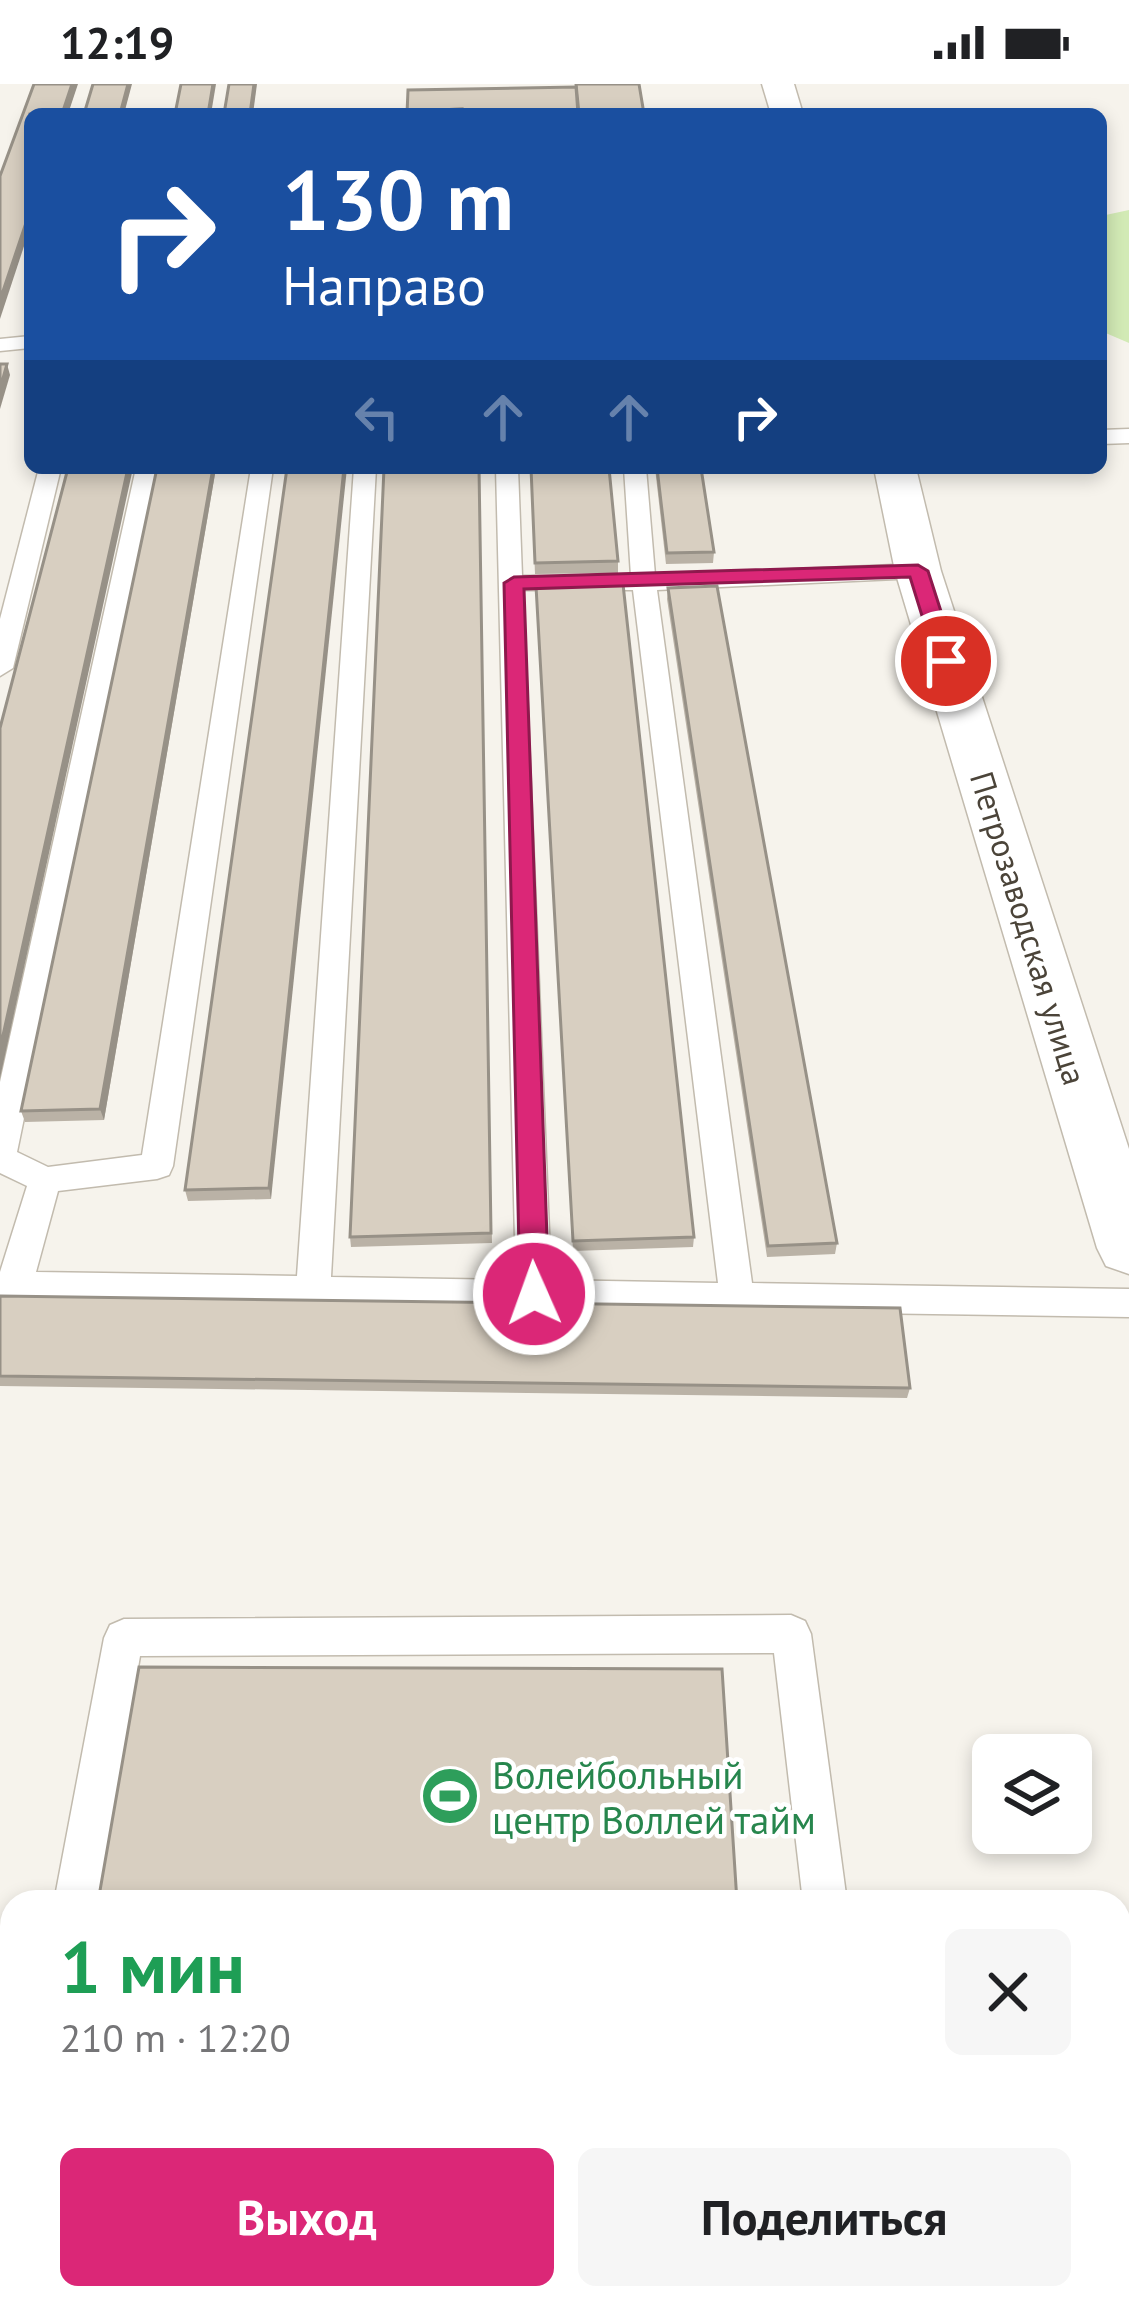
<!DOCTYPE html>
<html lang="ru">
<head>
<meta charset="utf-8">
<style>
	body { margin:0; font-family:"PT Sans",sans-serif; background:#f6f6f6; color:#202124; height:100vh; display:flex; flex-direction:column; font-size:45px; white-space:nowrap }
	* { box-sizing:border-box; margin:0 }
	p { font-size:39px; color:#757577 }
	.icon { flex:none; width:66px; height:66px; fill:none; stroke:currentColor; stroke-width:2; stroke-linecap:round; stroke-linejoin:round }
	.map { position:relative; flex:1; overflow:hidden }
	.drawer { position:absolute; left:0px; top:1806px; width:1131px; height:420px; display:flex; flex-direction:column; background:#fff; border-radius:36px 36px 0 0; box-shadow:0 6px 18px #0003 }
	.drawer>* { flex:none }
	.top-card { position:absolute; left:24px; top:24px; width:1083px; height:366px; border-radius:18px; box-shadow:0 6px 18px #0003; background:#1a4fa0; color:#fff; overflow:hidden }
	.controls { position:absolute; left:972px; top:1650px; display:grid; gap:24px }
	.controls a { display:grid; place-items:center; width:120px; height:120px; border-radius:18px; background:#fff; box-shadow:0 6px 18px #0003; font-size:60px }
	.pin { position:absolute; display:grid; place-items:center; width:102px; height:102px; color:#fff; margin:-51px; border:6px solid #fff; border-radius:50%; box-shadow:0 3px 12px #0007 }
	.me { position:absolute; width:132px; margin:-66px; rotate:358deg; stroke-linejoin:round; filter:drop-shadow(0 0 9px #0008) }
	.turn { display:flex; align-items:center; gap:42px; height:252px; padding:0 60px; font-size:54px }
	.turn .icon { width:156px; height:156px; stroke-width:2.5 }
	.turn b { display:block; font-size:84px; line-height:102px }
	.lanes { display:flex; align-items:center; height:114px; padding:0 60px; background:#0003; justify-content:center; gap:60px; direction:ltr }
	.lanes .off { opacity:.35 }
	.round { display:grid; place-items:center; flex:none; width:126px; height:126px; border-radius:18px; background:#f6f6f6 }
	.head { display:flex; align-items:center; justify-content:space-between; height:204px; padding:0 60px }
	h1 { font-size:72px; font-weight:800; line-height:90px; color:#1e9e55 }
	.button { display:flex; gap:24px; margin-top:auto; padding:24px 60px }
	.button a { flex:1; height:138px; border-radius:18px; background:#db2777; color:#fff; font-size:48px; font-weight:800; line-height:138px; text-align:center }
	.button a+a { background:#f6f6f6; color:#202124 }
	.status { display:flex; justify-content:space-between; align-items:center; height:84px; padding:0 60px; background:#fff; direction:ltr }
	.status svg { height:33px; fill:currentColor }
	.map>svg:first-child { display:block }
</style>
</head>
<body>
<div class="status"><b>12:19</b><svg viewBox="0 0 49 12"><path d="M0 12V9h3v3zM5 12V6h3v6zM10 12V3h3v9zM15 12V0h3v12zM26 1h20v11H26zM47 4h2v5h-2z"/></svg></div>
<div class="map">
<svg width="1129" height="2226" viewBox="0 0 1129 2226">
	<rect width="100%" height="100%" fill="#f6f3ec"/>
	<path fill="#d2eab5" d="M 1129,126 L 1129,259 L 1101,247 L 1101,132 Z"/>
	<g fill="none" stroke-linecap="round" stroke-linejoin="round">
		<defs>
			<g id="lane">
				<path d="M 30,252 L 30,264 L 0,267 L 0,255 Z"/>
				<path d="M 1129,345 L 1129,359 L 1101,360 L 1101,346 Z"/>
				<path d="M 39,384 L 61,384 L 13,584 L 0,592 L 0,535 Z"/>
				<path d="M 136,384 L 158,384 L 17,1068 L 48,1083 L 142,1071 L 251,384 L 273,384 L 173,1082 L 169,1091 L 157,1095 L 58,1107 L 36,1188 L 297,1192 L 354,384 L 376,384 L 331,1193 L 516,1196 L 496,384 L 518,384 L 522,492 L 631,492 L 624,384 L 646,384 L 655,491 L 918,480 L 930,487 L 918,494 L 657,506 L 752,1199 L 1129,1205 L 1129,1233 L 0,1216 L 0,1188 L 27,1102 L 0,1089 L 0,998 ZM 523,506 L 633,506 L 718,1199 L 551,1196 Z"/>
				<path d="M 791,1531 L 805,1537 L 811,1550 L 847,1818 L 803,1818 L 774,1569 L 140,1572 L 98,1818 L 54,1818 L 104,1554 L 110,1541 L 124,1535 Z"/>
				<path d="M 1129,1949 L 1129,1995 L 1119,1996 L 1119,1950 Z"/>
				<path d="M 12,2147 L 12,2214 L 29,2214 L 27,2226 L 0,2226 L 0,2152 Z"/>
				<path d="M 842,2214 L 892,2214 L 893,2226 L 843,2226 Z"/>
				<path d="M 980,2214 L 1030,2214 L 1031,2226 L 981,2226 Z"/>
			</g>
			<g id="street">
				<path d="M 762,0 L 794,0 L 803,30 L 771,30 Z"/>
				<path d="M 874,384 L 916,384 L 941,487 L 1129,1065 L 1129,1190 L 1106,1182 L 1097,1164 L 895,487 Z"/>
			</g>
		</defs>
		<use href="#lane" stroke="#c2bbae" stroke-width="3"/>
		<use href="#street" stroke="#c2bbae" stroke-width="3"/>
		<use href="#lane" fill="#fff" fill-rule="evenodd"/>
		<use href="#street" fill="#fff" fill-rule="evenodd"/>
	</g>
	<g fill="#bab2a6">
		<path d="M 157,384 L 216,384 L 104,1036 L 25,1038 L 21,1027 Z"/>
		<path d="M 287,384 L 271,1115 L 188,1117 L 185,1106 Z"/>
		<path d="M 479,384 L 492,1159 L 351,1163 L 350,1153 Z"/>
		<path d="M 531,384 L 618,477 L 618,489 L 535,490 Z"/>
		<path d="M 655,384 L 701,384 L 714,468 L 713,479 L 666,480 Z"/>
		<path d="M 536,502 L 694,1153 L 693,1163 L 573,1167 Z"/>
		<path d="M 668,504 L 837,1159 L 835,1170 L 767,1173 L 667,515 Z"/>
		<path d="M 0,1212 L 910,1304 L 907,1314 L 0,1302 Z"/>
	</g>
	<g fill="#979187">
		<path d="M 72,0 L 78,0 L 68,30 L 62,30 Z"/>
		<path d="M 128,0 L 132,0 L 124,30 L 120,30 Z"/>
		<path d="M 213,0 L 216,0 L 211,30 L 208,30 Z"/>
		<path d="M 254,0 L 257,0 L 253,30 L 250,30 Z"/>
		<path d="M 30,127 L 30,144 L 0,235 L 0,216 Z"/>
		<path d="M 7,280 L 10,291 L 0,325 L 0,305 Z"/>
		<path d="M 128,384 L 133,384 L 0,994 L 0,965 Z"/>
		<path d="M 213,384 L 216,384 L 104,1036 L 100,1025 Z"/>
		<path d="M 344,384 L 347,384 L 271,1115 L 269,1104 Z"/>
	</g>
	<g fill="#d8cfc1" stroke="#979187" stroke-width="3">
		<path d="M 34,0 L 72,0 L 62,30 L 30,30 L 30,127 L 0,216 L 0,92 Z"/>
		<path d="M 93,0 L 128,0 L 120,30 L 84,30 Z"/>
		<path d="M 181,0 L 213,0 L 208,30 L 175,30 Z"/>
		<path d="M 229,0 L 254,0 L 250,30 L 224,30 Z"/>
		<path d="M 576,0 L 639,0 L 644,30 L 579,30 Z"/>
		<path d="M 576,3 L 578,30 L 462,30 L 462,25 L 437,26 L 437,30 L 407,30 L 408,6 Z"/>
		<path d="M 462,25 L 462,30 L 437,30 L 437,26 Z"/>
		<path d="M 0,280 L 7,280 L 0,305 Z"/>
		<path d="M 68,384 L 128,384 L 0,965 L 0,644 Z"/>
		<path d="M 157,384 L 213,384 L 100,1025 L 21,1027 Z"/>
		<path d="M 287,384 L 344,384 L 269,1104 L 185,1106 Z"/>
		<path d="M 384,384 L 479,384 L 491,1149 L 350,1153 Z"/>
		<path d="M 531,384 L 609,384 L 618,477 L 535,479 Z"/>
		<path d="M 657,384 L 701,384 L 714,468 L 667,469 Z"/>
		<path d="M 623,500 L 694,1153 L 573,1157 L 536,502 Z"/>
		<path d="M 717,502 L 837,1159 L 768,1162 L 668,504 Z"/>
		<path d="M 0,1212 L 900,1224 L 910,1304 L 0,1292 Z"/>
		<path d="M 139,1583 L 722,1585 L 737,1818 L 98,1818 Z"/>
	</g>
	<path fill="#db2777" stroke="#8e194d" stroke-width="3" d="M 918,481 L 928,487 L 957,577 L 954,581 L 936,577 L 910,493 L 524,505 L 549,1210 L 544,1219 L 524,1219 L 520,1210 L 504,499 L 514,493 Z"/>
	<defs>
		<symbol id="stadium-disc" viewBox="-11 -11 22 22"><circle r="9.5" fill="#2e9e5b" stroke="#fff"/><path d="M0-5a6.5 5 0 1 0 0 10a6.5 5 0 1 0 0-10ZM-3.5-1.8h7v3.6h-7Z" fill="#fff"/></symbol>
	</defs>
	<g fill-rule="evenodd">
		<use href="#stadium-disc" x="417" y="1679" width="66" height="66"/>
	</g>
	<g text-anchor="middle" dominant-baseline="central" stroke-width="9" stroke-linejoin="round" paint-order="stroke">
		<g font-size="33" fill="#4b4439" stroke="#fff">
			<text transform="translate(1029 844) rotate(73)">Петрозаводская улица</text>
		</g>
		<g font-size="39" fill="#27864d" stroke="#fff" text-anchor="start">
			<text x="492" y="1690">Волейбольный<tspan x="492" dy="45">центр Воллей тайм</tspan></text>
		</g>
	</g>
</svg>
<div class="controls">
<a><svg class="icon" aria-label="layers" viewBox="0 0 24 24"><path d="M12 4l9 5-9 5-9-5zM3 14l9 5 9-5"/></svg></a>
</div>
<div class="pin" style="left:946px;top:577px;background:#d93025"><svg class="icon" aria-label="arrive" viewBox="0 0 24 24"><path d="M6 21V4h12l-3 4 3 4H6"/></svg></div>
<svg class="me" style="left:534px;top:1210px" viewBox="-20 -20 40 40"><circle r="17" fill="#db2777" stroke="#fff" stroke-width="3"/><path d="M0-11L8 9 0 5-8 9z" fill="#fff"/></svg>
<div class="top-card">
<div class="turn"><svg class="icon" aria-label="right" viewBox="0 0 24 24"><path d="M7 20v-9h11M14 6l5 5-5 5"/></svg><div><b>130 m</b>Направо</div></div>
<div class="lanes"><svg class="icon off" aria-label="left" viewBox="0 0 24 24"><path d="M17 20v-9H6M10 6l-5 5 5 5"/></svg><svg class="icon off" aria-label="ahead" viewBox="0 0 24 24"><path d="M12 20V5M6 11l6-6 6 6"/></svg><svg class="icon off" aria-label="ahead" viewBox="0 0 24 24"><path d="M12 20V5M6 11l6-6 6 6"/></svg><svg class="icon" aria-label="right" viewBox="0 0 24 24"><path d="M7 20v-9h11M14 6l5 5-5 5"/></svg></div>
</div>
<section class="drawer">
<div class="head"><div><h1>1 мин</h1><p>210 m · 12:20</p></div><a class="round"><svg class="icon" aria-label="close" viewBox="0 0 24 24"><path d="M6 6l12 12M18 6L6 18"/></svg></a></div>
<div class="button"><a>Выход</a><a>Поделиться</a></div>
</section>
</div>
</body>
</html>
